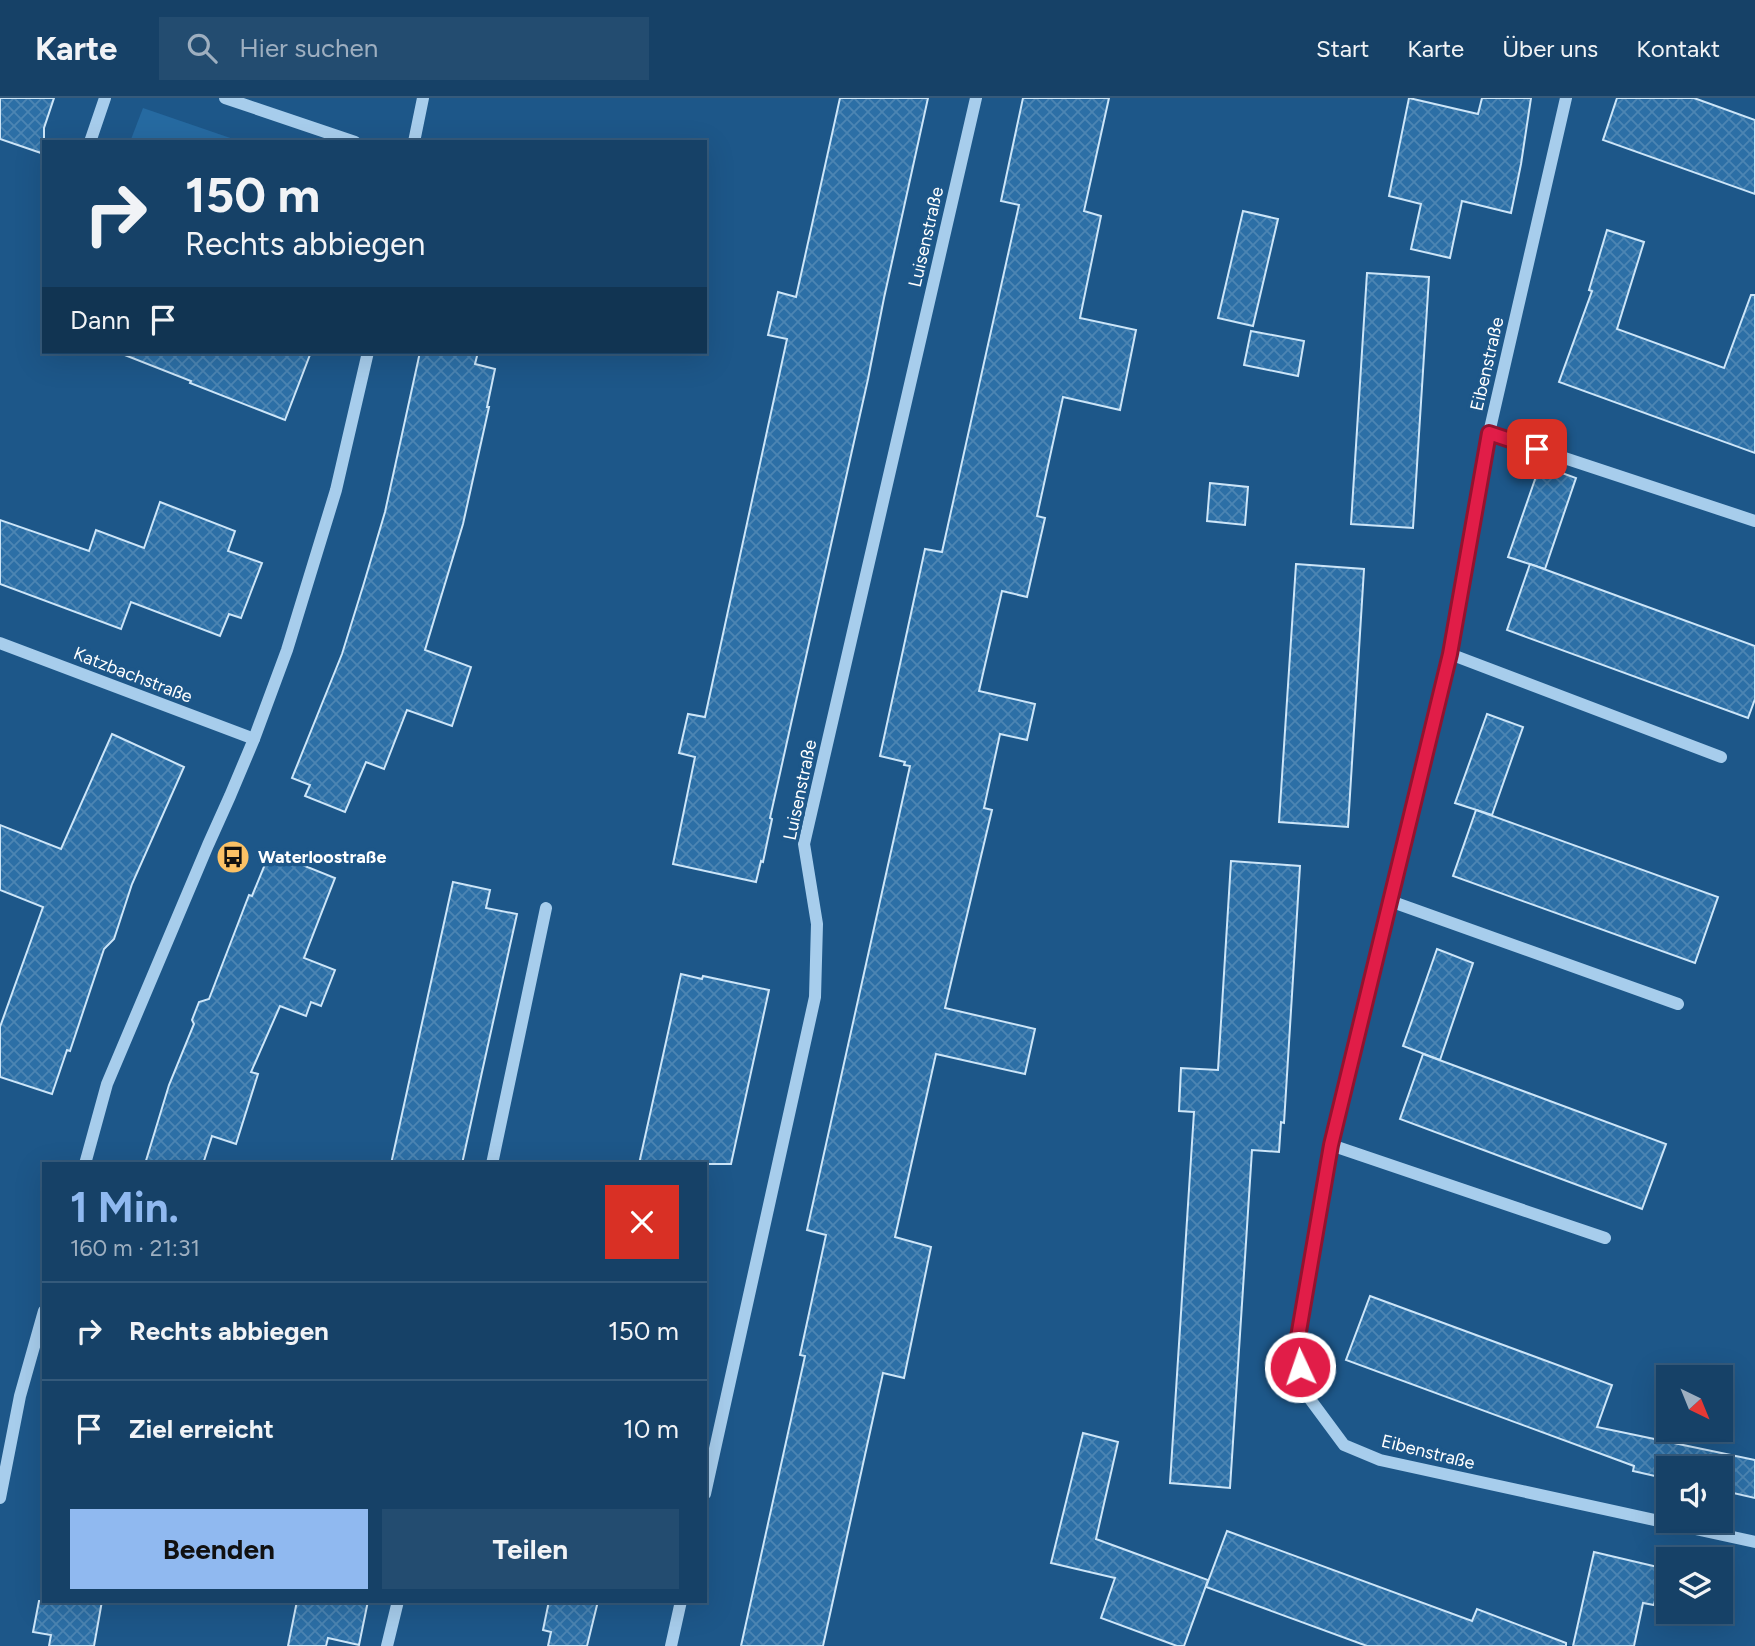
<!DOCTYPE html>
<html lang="de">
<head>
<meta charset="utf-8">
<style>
	body { margin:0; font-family:Figtree,sans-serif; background:#234c70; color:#f1f3f6; height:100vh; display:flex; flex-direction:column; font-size:26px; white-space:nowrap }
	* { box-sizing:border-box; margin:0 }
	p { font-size:23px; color:#9eafc0 }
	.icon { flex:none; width:38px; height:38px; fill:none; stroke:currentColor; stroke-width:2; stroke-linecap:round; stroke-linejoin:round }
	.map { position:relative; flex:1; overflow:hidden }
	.sheet { position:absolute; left:42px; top:1064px; width:665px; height:441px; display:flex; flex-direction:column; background:#164167; border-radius:0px; box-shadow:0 7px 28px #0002,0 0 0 2px #355a7b }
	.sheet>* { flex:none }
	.top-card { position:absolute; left:42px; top:42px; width:665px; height:214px; border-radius:0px; box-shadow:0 7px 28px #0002,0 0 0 2px #355a7b; background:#164167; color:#f1f3f6; overflow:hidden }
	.needle { width:46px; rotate:137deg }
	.controls { position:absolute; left:1656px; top:1267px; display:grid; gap:14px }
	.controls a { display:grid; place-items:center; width:77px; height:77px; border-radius:0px; background:#164167; box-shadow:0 7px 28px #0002,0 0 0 2px #355a7b; font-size:35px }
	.pin { position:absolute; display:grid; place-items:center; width:60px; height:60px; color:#fff; margin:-30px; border-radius:14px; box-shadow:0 4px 10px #0006 }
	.me { position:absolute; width:77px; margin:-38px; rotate:357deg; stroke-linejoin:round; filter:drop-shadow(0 0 5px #0008) }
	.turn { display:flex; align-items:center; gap:24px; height:147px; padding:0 28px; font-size:32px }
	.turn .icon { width:91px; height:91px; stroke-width:2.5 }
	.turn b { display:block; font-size:49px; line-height:60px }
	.then { display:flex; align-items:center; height:66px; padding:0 28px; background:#0003; gap:14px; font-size:26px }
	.round { display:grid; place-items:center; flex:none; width:74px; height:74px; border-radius:0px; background:#234c70 }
	.summary { display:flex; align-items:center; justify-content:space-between; height:119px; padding:0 28px }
	h1 { font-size:42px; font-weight:700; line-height:52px; color:#90b9f0 }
	.button { display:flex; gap:14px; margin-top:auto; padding:14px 28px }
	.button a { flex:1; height:80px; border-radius:0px; background:#90b9f0; color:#111; font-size:28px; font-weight:700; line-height:80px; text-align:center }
	.button a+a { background:#234c70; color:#f1f3f6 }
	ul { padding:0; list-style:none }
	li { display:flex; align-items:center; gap:21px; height:98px; padding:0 28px; border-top:2px solid #355a7b }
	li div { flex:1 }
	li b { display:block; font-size:26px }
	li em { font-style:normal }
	header { display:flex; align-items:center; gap:42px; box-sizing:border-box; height:98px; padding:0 35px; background:#164167; border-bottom:2px solid #355a7b }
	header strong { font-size:33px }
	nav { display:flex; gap:38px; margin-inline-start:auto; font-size:24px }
	.search { width:490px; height:63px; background:#234c70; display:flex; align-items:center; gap:18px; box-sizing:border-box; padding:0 24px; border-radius:0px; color:#9eafc0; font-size:26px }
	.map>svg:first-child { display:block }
</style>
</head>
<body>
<header>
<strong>Karte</strong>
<div class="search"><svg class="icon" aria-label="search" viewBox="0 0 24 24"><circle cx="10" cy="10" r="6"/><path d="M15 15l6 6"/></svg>Hier suchen</div>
<nav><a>Start</a><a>Karte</a><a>Über uns</a><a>Kontakt</a></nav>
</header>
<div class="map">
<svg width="1755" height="1548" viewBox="0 0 1755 1548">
	<defs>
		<pattern id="building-cross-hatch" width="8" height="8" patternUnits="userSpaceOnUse" patternTransform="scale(1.75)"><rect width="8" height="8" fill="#2c6fa6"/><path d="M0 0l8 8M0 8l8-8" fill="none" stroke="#4c85b3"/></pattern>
	</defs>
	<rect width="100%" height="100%" fill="#1d5789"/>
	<path fill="#266aa1" d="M 143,10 L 242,44 L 130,44 Z"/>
	<g fill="url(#building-cross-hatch)" stroke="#cce5f8" stroke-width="2">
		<path d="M 0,0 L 54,0 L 44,30 L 44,56 L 0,41 Z"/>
		<path d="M 840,0 L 928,0 L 884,200 L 868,281 L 770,720 L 772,721 L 763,764 L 761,763 L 756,784 L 673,766 L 695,659 L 679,655 L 688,616 L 705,619 L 787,241 L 768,237 L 778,194 L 796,199 Z"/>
		<path d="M 1023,0 L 1109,0 L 1084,113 L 1101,118 L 1080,220 L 1136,232 L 1120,312 L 1063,299 L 1037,418 L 1045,420 L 1027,499 L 1002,493 L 979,593 L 1035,606 L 1027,642 L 1000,636 L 984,710 L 992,712 L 945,910 L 1035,931 L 1025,976 L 936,956 L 895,1139 L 931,1149 L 904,1280 L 883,1275 L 823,1548 L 741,1548 L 805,1258 L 800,1257 L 826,1137 L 807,1132 L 910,668 L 904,667 L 905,664 L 880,658 L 925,451 L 942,454 L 1019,107 L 1001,103 Z"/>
		<path d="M 1409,0 L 1478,16 L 1482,0 L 1531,0 L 1521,66 L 1511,115 L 1462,103 L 1450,160 L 1411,151 L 1421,106 L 1389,98 Z"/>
		<path d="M 1617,0 L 1694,0 L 1755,22 L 1755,96 L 1603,42 Z"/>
		<path d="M 1243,113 L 1278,121 L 1253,228 L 1218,220 Z"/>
		<path d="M 1607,132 L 1644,144 L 1617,231 L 1724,270 L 1751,197 L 1755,197 L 1755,355 L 1559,284 L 1592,193 L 1589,192 Z"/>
		<path d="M 1367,175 L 1429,179 L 1413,430 L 1351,426 Z"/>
		<path d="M 1251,233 L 1304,243 L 1298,278 L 1244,267 Z"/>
		<path d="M 123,254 L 311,254 L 285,322 L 190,285 L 191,283 L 122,256 Z"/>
		<path d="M 420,254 L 478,254 L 475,266 L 495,271 L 487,309 L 489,309 L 463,426 L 425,552 L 471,569 L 452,628 L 407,612 L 384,671 L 366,664 L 345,714 L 305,698 L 310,687 L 292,680 L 342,556 L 364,485 L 385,414 Z"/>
		<path d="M 1540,367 L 1576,380 L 1545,471 L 1508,459 Z"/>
		<path d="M 1210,385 L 1248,389 L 1245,427 L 1207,423 Z"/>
		<path d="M 160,404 L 235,433 L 228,453 L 262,465 L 241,520 L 229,516 L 220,538 L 131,504 L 121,531 L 0,486 L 0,422 L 89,453 L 96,432 L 144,450 Z"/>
		<path d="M 1296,466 L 1364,471 L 1348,729 L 1279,724 Z"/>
		<path d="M 1530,466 L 1755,548 L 1755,601 L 1748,620 L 1507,532 Z"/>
		<path d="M 1487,616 L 1523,629 L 1492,717 L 1455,705 Z"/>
		<path d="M 112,636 L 184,669 L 132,786 L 114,841 L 104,851 L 70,953 L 67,952 L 52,996 L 0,979 L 0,929 L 43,809 L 0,792 L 0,727 L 61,751 Z"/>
		<path d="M 1476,712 L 1718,799 L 1695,865 L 1453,778 Z"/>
		<path d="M 270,754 L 335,780 L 304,860 L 335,872 L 321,908 L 311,904 L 306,918 L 280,908 L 251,974 L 258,976 L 236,1046 L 212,1038 L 203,1066 L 145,1066 L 169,987 L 194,926 L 192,922 L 199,904 L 209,901 L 249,797 L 252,798 Z"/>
		<path d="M 1231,763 L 1300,768 L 1284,1025 L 1281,1024 L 1279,1054 L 1252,1052 L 1230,1390 L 1170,1385 L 1194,1014 L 1179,1013 L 1181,970 L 1218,972 Z"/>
		<path d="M 453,784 L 490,792 L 486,810 L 517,816 L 482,974 L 462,1066 L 391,1066 Z"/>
		<path d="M 1437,851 L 1473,865 L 1440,962 L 1403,948 Z"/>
		<path d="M 681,876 L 702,881 L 703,878 L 769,892 L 731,1066 L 639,1066 Z"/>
		<path d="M 1423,956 L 1666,1046 L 1642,1111 L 1400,1021 Z"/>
		<path d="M 1370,1198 L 1612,1287 L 1597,1329 L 1755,1362 L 1755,1400 L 1720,1392 L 1720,1370 L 1668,1370 L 1668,1381 L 1633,1373 L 1634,1368 L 1346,1262 Z"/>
		<path d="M 1083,1335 L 1118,1344 L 1096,1441 L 1208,1482 L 1184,1548 L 1177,1548 L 1101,1520 L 1115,1480 L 1051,1465 Z"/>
		<path d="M 1227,1433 L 1472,1523 L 1477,1511 L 1566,1545 L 1566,1548 L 1367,1548 L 1206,1489 Z"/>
		<path d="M 1594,1454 L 1662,1470 L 1654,1507 L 1643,1505 L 1634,1548 L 1573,1548 Z"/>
		<path d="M 39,1503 L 102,1503 L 94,1548 L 49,1548 L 51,1537 L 33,1534 Z"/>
		<path d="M 297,1503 L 368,1503 L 359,1547 L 328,1540 L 326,1548 L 288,1548 Z"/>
		<path d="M 549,1503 L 598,1503 L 587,1548 L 548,1548 L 551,1534 L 543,1532 Z"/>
	</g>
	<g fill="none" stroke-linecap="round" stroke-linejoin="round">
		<g stroke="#a7cdec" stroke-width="12">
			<path d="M 225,0 L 355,44"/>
			<path d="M 1566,0 L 1489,335 L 1450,556 L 1331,1047 L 1297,1245 L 1304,1293 L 1344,1347 L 1380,1362 L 1755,1444"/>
			<path d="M 90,44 L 105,0"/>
			<path d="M 414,44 L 423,0"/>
			<path d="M 1489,335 L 1755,423"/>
			<path d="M 0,545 L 254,641"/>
			<path d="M 1450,556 L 1721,659"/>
			<path d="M 1390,803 L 1678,906"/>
			<path d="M 1331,1047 L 1605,1140"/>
			<path d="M 85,1066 L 107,986 L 208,747 L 230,698 L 254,641 L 287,552 L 336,392 L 368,254"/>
			<path d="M 492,1066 L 546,810"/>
			<path d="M 705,1396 L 815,899 L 817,826 L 804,746 L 976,0"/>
			<path d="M 0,1400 L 20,1298 L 44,1213"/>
			<path d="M 387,1548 L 398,1503"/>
			<path d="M 671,1548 L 681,1503"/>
		</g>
	</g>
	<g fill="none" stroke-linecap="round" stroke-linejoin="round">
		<defs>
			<path id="route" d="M 1300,1269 L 1297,1245 L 1331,1047 L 1450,556 L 1489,335 L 1537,351"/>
		</defs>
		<use href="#route" stroke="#92132f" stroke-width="18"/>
		<use href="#route" stroke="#e11d48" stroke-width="12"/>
	</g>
	<defs>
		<symbol id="bus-disc" viewBox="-11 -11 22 22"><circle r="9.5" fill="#fbc165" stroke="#1d5789"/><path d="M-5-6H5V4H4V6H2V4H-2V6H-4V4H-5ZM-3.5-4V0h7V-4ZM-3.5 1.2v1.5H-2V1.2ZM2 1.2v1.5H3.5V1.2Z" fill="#111"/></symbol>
	</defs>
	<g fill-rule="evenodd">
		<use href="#bus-disc" x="214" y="740" width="38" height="38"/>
	</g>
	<g text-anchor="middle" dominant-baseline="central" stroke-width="7" stroke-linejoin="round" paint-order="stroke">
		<g font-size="18" fill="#fff" stroke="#1d5789">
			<text transform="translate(926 139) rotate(-77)">Luisenstraße</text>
			<text transform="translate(1487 266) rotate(-77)">Eibenstraße</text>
			<text transform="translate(133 577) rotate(21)">Katzbachstraße</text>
			<text transform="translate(800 692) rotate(-78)">Luisenstraße</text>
			<text transform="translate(1428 1354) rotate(14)">Eibenstraße</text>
		</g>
		<g font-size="18" font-weight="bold" fill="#fff" stroke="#1d5789" text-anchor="start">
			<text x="258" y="759">Waterloostraße</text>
		</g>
	</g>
</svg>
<div class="controls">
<a><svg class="needle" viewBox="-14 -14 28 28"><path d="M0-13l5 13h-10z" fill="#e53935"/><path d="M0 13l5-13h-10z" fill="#9eafc0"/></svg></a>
<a><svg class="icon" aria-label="sound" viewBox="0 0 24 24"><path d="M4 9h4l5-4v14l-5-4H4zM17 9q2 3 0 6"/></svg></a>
<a><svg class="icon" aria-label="layers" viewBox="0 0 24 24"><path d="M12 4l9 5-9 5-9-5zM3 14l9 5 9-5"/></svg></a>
</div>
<div class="pin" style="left:1537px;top:351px;background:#d93025"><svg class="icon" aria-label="arrive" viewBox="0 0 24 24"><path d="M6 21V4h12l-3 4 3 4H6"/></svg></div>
<svg class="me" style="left:1300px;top:1269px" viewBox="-20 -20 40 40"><circle r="17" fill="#e11d48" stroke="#fff" stroke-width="3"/><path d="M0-11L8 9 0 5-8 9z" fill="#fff"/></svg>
<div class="top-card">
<div class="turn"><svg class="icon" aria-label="right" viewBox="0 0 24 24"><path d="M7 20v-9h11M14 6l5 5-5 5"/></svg><div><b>150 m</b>Rechts abbiegen</div></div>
<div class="then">Dann<svg class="icon" aria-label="arrive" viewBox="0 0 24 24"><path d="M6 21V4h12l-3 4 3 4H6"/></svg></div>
</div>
<section class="sheet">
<div class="summary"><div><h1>1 Min.</h1><p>160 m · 21:31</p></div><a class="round" style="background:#d93025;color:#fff"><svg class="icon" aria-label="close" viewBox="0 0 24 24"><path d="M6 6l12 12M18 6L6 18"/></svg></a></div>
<ul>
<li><svg class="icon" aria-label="right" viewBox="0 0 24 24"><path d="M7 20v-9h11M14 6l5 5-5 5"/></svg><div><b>Rechts abbiegen</b></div><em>150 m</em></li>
<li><svg class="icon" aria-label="arrive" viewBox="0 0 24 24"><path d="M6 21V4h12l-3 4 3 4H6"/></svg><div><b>Ziel erreicht</b></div><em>10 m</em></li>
</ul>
<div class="button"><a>Beenden</a><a>Teilen</a></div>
</section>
</div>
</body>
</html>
